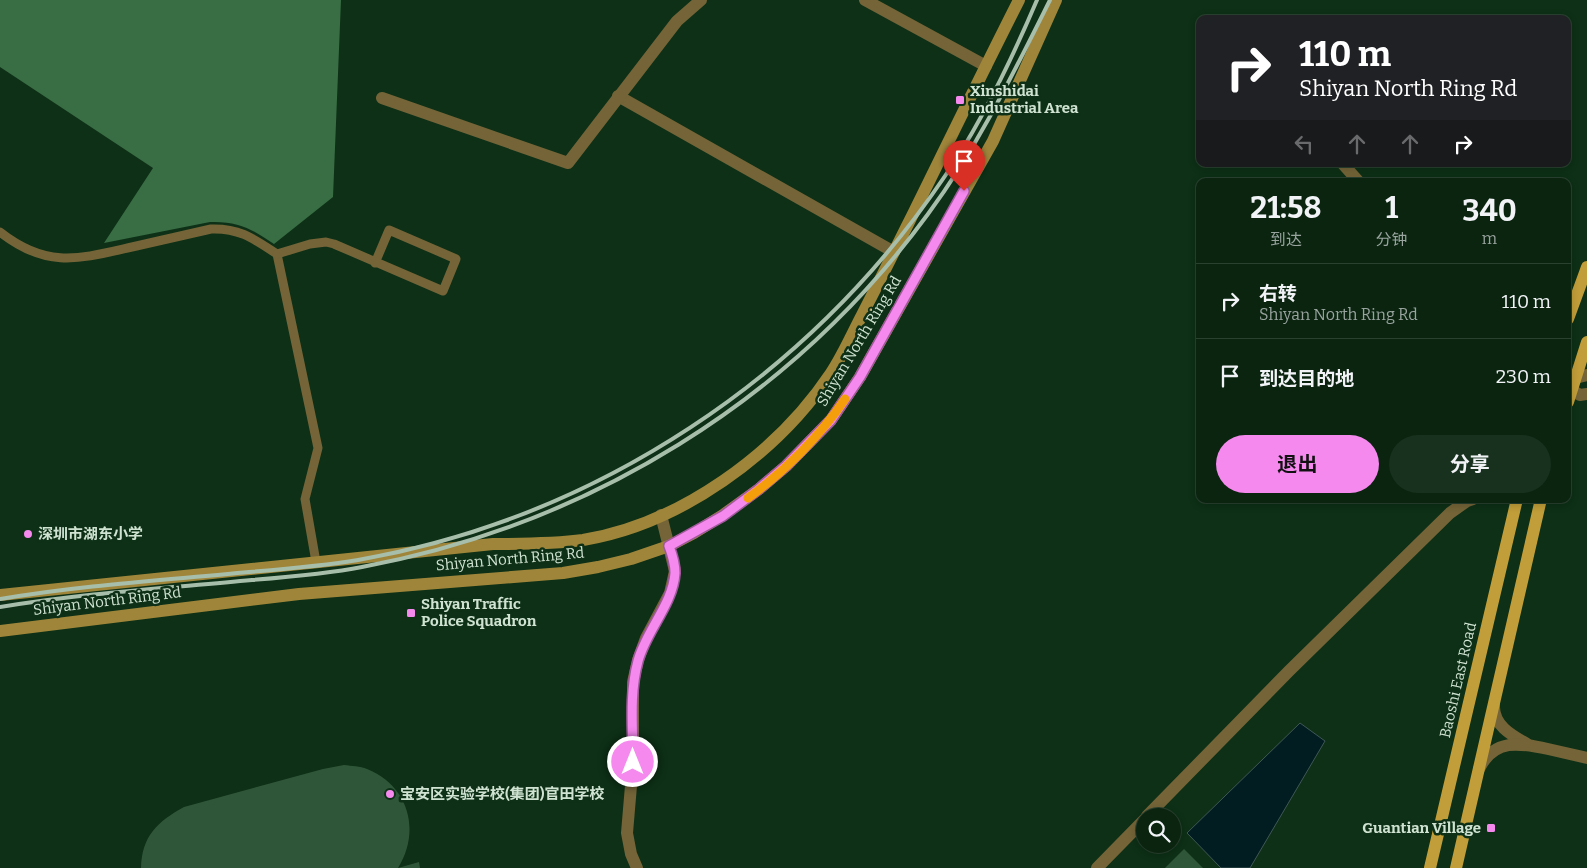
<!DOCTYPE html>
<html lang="zh">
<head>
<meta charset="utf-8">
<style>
	body { margin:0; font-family:Bitter,"Noto Sans SC",serif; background:#18301e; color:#f1f3f6; height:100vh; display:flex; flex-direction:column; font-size:19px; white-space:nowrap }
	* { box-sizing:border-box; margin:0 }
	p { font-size:16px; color:#99a49f }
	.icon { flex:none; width:28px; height:28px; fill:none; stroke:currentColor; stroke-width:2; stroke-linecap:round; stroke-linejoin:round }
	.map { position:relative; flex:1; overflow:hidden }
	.details { position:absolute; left:1196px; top:178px; width:375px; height:325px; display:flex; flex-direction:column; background:#0a2410; border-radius:10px; box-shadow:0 2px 8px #0003,0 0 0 1px #2a4130 }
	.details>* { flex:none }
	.guide { position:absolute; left:1196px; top:15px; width:375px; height:152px; border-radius:10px; box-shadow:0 2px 8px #0003,0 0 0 1px #2a4130; background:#202124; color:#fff; overflow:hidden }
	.tools { position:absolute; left:1136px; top:808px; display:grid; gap:10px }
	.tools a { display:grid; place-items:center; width:45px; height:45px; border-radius:50%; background:#0a2410; box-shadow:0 2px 8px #0003,0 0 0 1px #2a4130; font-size:25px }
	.pin { position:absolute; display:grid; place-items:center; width:42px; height:42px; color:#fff; margin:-51px -21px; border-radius:50% 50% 50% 0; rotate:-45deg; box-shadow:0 0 5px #0007 }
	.pin .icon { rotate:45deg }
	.me { position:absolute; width:55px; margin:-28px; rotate:0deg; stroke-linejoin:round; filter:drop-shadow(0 0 4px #0008) }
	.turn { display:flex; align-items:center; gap:18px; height:105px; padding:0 20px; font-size:22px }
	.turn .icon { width:65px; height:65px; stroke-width:2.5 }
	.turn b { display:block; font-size:35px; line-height:42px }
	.lanes { display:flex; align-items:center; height:48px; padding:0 20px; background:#0003; justify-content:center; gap:25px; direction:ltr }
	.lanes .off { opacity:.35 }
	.eta { display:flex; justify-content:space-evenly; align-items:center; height:85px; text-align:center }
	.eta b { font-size:30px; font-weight:700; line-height:35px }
	.cta { display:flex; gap:10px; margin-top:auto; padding:10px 20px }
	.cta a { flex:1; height:58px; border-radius:30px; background:#f589ee; color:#111; font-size:20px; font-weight:700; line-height:58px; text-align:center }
	.cta a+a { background:#18301e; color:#f1f3f6 }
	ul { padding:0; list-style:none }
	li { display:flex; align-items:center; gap:15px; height:75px; padding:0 20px; border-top:1px solid #2a4130 }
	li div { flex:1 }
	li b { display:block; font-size:19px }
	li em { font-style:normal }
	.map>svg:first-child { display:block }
</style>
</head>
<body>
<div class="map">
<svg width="1587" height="868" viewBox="0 0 1587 868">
	<rect width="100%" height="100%" fill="#0d3016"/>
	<g fill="#305639">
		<path d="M 344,765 C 352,766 360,766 367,769 C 409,786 421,831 398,868 L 419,862 L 420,868 L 141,868 C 142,836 157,822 184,807 L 323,769 Z"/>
		<path d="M 1184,849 L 1203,868 L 1165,868 Z"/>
	</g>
	<path fill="#396d44" d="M 0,0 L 341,0 L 333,197 L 274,244 C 252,229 238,221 210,222 L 104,243 L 153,168 L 0,67 Z"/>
	<path fill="#021d21" stroke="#405856" d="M 1300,723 L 1325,741 L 1250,868 L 1221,868 L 1187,833 Z"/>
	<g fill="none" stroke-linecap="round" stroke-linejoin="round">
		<g stroke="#746438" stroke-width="9">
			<path d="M 0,232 C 47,269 79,259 132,247 C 158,241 185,235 211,229 C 240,228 254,239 277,254 L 318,448 L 305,499 L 316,562"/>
			<path d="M 277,254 L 310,244 L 326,242 L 334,244 L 443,291 L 456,259 L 389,230 L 375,263"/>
		</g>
		<g stroke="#746438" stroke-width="12">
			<path d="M 865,0 L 986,66"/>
			<path d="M 618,96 L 894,252"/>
			<path d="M 382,98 L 568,163 L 677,21 L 701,0"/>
			<path d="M 1343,164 L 1358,181"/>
			<path d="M 1494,705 C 1493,725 1511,735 1527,744"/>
			<path d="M 1479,769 C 1494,738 1520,743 1548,749 C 1561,752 1574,755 1587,758"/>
			<path d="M 1147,816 L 1289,671 L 1450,513 L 1467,501 L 1473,499"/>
			<path d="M 1097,868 L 1145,819"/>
		</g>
		<g stroke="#746438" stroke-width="12">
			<path d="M 1568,377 L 1575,378 L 1587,375"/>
			<path d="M 1568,388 L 1580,395 L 1587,394"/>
			<path d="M 637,868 L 631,854 L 627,833 L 633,762 L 633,682 L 638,660 L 646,638 L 670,593 L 675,571 L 661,515"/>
		</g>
		<g stroke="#9f853a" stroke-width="12">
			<path d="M 0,595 L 493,544 C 523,544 553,544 583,540 C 680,524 777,454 831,373 C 843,355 852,334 862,315 C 878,284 894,252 910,220 C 946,147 982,73 1019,0"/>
			<path d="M 0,631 L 299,594 L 563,573 L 598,567 L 631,559 L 669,546 L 694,533 L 723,515 L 759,489 L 786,466 L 831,420 L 860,377 L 993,141 L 1056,0"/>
		</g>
		<g stroke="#c19e39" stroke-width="12">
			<path d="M 1568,319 L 1587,267"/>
			<path d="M 1568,402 L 1587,342"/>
			<path d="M 1430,868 L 1517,499"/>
			<path d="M 1456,868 L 1541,499"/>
		</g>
		<g stroke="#a7beab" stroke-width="4">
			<path d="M 0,599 C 82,585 166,580 249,572 C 286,569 322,566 358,560 C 597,518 809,377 945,176 C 982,122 1011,61 1037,0"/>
			<path d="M 0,607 C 83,593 168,588 252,580 C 289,577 326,574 362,567 C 588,525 792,400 928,214 C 977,148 1013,74 1050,0"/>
		</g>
	</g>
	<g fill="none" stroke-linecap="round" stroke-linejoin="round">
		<defs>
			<path id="route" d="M 633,762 C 633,729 629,694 638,661 C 646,631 673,604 675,573 C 675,564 672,554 669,546 L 723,516 L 759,489 L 786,466 L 831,420 L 860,377 L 964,191"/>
		</defs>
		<use href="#route" stroke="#9f599b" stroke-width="12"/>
		<use href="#route" stroke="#f589ee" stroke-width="9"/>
		<path stroke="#f59e0b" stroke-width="9" d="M 748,498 C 784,472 820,436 845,399"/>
	</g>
	<g fill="#f589ee" stroke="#0d3016" stroke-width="2">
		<rect x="955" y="95" width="10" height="10" rx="2.5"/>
		<circle cx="28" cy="534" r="5"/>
		<rect x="406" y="608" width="10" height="10" rx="2.5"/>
		<circle cx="390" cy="794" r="5"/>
		<rect x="1486" y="823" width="10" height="10" rx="2.5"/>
	</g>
	<g text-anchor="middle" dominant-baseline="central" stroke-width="5" stroke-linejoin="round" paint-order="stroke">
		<g font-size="15" font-weight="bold" fill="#d0e3d2" stroke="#0d3016" text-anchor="start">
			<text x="970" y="91">Xinshidai<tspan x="970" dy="17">Industrial Area</tspan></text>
			<text x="38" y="534">深圳市湖东小学</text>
			<text x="421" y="604">Shiyan Traffic<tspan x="421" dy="17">Police Squadron</tspan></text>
			<text x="400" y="794">宝安区实验学校(集团)官田学校</text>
			<text x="1481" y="828" text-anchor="end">Guantian Village</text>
		</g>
		<g font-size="15" fill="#d0e3d2" stroke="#0d3016">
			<text transform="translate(859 341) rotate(-59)">Shiyan North Ring Rd</text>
			<text transform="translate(510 559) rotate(-5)">Shiyan North Ring Rd</text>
			<text transform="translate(107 601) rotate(-7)">Shiyan North Ring Rd</text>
			<text transform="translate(1458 680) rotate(-77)">Baoshi East Road</text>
		</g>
	</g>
</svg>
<div class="tools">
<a><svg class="icon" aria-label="search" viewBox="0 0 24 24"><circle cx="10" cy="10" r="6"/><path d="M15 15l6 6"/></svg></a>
</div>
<div class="pin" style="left:964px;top:191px;background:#d93025"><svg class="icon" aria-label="arrive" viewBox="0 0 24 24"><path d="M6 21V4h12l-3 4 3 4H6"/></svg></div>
<svg class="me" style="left:633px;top:762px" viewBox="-20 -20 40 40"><circle r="17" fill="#f589ee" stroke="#fff" stroke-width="3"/><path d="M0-11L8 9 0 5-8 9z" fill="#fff"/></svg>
<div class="guide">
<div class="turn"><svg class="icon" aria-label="right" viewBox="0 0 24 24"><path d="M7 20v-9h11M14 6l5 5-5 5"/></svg><div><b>110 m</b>Shiyan North Ring Rd</div></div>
<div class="lanes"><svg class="icon off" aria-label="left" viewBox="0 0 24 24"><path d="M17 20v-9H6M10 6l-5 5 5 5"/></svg><svg class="icon off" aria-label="ahead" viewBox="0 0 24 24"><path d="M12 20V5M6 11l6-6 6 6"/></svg><svg class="icon off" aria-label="ahead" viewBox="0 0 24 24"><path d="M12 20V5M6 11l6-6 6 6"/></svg><svg class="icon" aria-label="right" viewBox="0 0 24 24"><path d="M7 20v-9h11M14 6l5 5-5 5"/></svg></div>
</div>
<section class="details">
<div class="eta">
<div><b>21:58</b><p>到达</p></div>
<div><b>1</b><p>分钟</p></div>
<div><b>340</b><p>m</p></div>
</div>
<ul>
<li><svg class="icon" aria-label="right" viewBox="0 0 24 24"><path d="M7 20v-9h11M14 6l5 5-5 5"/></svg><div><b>右转</b><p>Shiyan North Ring Rd</p></div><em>110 m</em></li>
<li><svg class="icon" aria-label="arrive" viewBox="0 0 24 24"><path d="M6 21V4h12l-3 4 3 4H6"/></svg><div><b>到达目的地</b></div><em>230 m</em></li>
</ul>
<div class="cta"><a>退出</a><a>分享</a></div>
</section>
</div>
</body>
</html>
